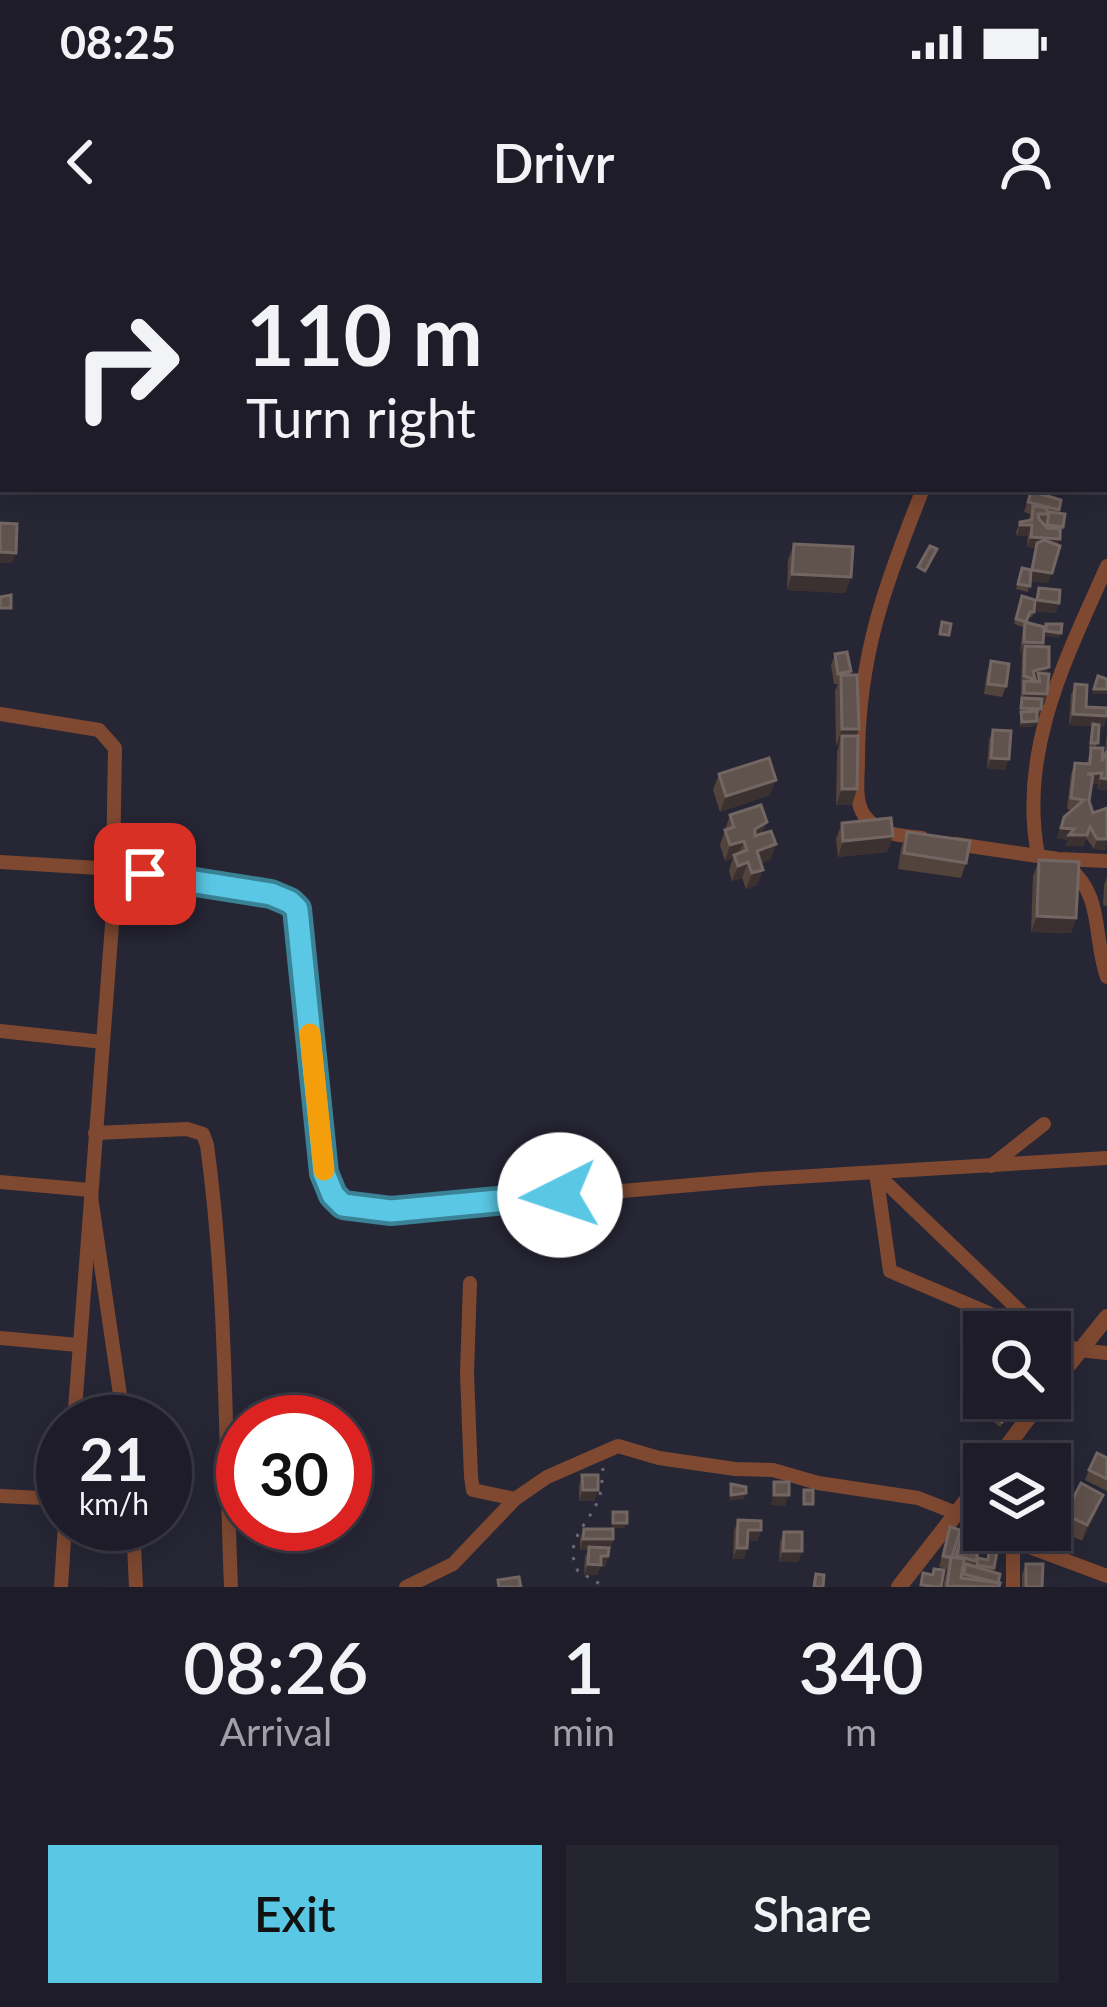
<!DOCTYPE html>
<html lang="en">
<head>
<meta charset="utf-8">
<style>
	body { margin:0; font-family:Lato,sans-serif; background:#252530; color:#f1f3f6; height:100vh; display:flex; flex-direction:column; font-size:45px; white-space:nowrap }
	* { box-sizing:border-box; margin:0 }
	p { font-size:39px; color:#a0a1a8 }
	.icon { flex:none; width:66px; height:66px; fill:none; stroke:currentColor; stroke-width:2; stroke-linecap:round; stroke-linejoin:round }
	.map { position:relative; height:1347px; overflow:hidden }
	.details { display:flex; flex-direction:column; background:#1d1c28; flex:1 }
	.details>* { flex:none }
	.banner { position:absolute; left:0px; top:0px; width:1107px; height:252px; box-shadow:0 6px 30px #0003,0 0 0 3px #3b3a45; background:#1d1c28; color:#f1f3f6; overflow:hidden }
	.controls { position:absolute; left:963px; top:1071px; display:grid; gap:24px }
	.controls a { display:grid; place-items:center; width:108px; height:108px; border-radius:0px; background:#1d1c28; box-shadow:0 6px 30px #0003,0 0 0 3px #3b3a45; font-size:60px }
	.speed { position:absolute; left:36px; top:1155px; display:flex; gap:24px; font-size:60px; font-weight:700; text-align:center }
	.speed>* { display:grid; place-content:center; width:156px; height:156px; border-radius:50%; background:#1d1c28; box-shadow:0 6px 30px #0003,0 0 0 3px #3b3a45; line-height:1 }
	.speed small { font-size:30px; font-weight:400 }
	.speed .limit { border:18px solid #d22; background:#fff; color:#111 }
	.pin { position:absolute; display:grid; place-items:center; width:102px; height:102px; color:#fff; margin:-51px; border-radius:24px; box-shadow:0 6px 18px #0006 }
	.me { position:absolute; width:132px; margin:-66px; rotate:266deg; stroke-linejoin:round; filter:drop-shadow(0 0 9px #0008) }
	.turn { display:flex; align-items:center; gap:42px; height:252px; padding:0 48px; font-size:54px }
	.turn .icon { width:156px; height:156px; stroke-width:2.5 }
	.turn b { display:block; font-size:84px; line-height:102px }
	.eta { display:flex; justify-content:space-evenly; align-items:center; height:204px; text-align:center }
	.eta b { font-size:72px; font-weight:600; line-height:84px }
	.primary-button { display:flex; gap:24px; margin-top:auto; padding:24px 48px }
	.primary-button a { flex:1; height:138px; border-radius:0px; background:#5ac8e5; color:#111; font-size:48px; font-weight:600; line-height:138px; text-align:center }
	.primary-button a+a { background:#252530; color:#f1f3f6 }
	.status { display:flex; justify-content:space-between; align-items:center; height:84px; padding:0 60px; background:#1d1c28; direction:ltr }
	.status svg { height:33px; fill:currentColor }
	header { display:flex; justify-content:space-between; align-items:center; height:156px; padding:0 48px; background:#1d1c28; font-size:54px; font-weight:600 }
	.map>svg:first-child { display:block }
</style>
</head>
<body>
<div class="status"><b>08:25</b><svg viewBox="0 0 49 12"><path d="M0 12V9h3v3zM5 12V6h3v6zM10 12V3h3v9zM15 12V0h3v12zM26 1h20v11H26zM47 4h2v5h-2z"/></svg></div>
<header><svg class="icon" aria-label="back" viewBox="0 0 24 24"><path d="M15 5l-7 7 7 7"/></svg>Drivr<svg class="icon" aria-label="person" viewBox="0 0 24 24"><circle cx="12" cy="8" r="4"/><path d="M4 21q1-7 8-7t8 7"/></svg></header>
<div class="map">
<svg width="1107" height="1347" viewBox="0 0 1107 1347">
	<rect width="100%" height="100%" fill="#272635"/>
	<g fill="none" stroke-linecap="round" stroke-linejoin="round">
		<g stroke="#6b6a77" stroke-width="3" stroke-dasharray="3 9" stroke-linecap="butt">
			<path d="M 975,0 L 981,3"/>
			<path d="M 603,1228 C 602,1237 602,1249 599,1258 C 589,1285 562,1300 578,1331 L 605,1347"/>
		</g>
		<g stroke="#7f4931" stroke-width="14">
			<path d="M 709,0 L 710,3"/>
			<path d="M 589,3 L 589,0"/>
			<path d="M 1014,3 L 1014,0"/>
			<path d="M 0,4 L 0,0"/>
			<path d="M 1104,93 L 1107,94"/>
			<path d="M 0,474 L 99,490 L 115,508 L 112,685 L 74,1182"/>
			<path d="M 922,598 C 898,595 880,596 864,575 C 854,560 858,538 858,520 C 858,417 885,344 923,249"/>
			<path d="M 956,604 L 1058,619 L 1107,621"/>
			<path d="M 1038,615 C 1018,511 1066,418 1107,326"/>
			<path d="M 0,622 L 115,629 L 271,654 L 291,661 L 301,684 L 324,933 C 335,970 357,969 391,971 L 761,939 L 1107,918"/>
			<path d="M 1068,627 C 1104,655 1093,699 1107,737"/>
			<path d="M 0,791 L 103,802"/>
			<path d="M 95,893 L 187,889 L 203,894 L 207,905 C 227,1052 225,1199 231,1347"/>
			<path d="M 991,926 L 1044,884"/>
			<path d="M 876,933 L 890,1031 L 1033,1092"/>
			<path d="M 876,933 L 1023,1074"/>
			<path d="M 0,942 L 90,950 L 124,1182"/>
			<path d="M 470,1043 L 467,1133 L 471,1237 L 473,1250 L 515,1259"/>
			<path d="M 0,1098 L 78,1105"/>
			<path d="M 1050,1099 L 1078,1110 L 1107,1113"/>
			<path d="M 0,1256 L 63,1259"/>
			<path d="M 133,1284 L 136,1347"/>
			<path d="M 995,1290 L 1013,1301 L 1107,1336"/>
			<path d="M 61,1347 L 65,1284"/>
			<path d="M 406,1347 L 453,1324 L 515,1259 L 547,1237 L 618,1206 L 659,1218 L 735,1229 L 773,1230 L 818,1243 L 918,1258 L 984,1284"/>
			<path d="M 1013,1347 L 1013,1301"/>
		</g>
		<g stroke="#7f4931" stroke-width="16">
			<path d="M 1050,1148 L 1107,1077"/>
			<path d="M 994,1224 L 1043,1158"/>
			<path d="M 899,1347 L 984,1238"/>
		</g>
	</g>
	<g fill="#52433b">
		<path d="M 1107,14 L 1107,42 L 1105,41 L 1105,20 Z"/>
		<path d="M 1031,249 L 1041,254 L 1061,260 L 1058,273 L 1063,287 L 1048,343 L 1030,341 L 1028,352 L 1016,349 L 1022,328 L 1030,330 L 1036,308 L 1027,307 L 1028,296 L 1017,296 L 1016,292 L 1020,282 L 1029,280 L 1030,274 L 1024,272 Z"/>
		<path d="M 794,304 L 851,337 L 845,353 L 787,350 L 788,320 Z"/>
		<path d="M 1039,348 L 1059,363 L 1055,373 L 1034,371 L 1032,377 L 1028,377 L 1026,383 L 1043,403 L 1047,454 L 1044,465 L 1042,465 L 1039,474 L 1037,474 L 1035,486 L 1020,487 L 1022,413 L 1020,413 L 1023,387 L 1014,384 L 1020,362 L 1035,360 Z"/>
		<path d="M 835,414 L 851,431 L 850,435 L 859,489 L 856,496 L 852,565 L 836,565 L 837,512 L 839,505 L 836,505 L 835,451 L 838,444 L 834,444 L 831,425 Z"/>
		<path d="M 991,421 L 1006,446 L 1002,457 L 984,454 L 987,432 Z"/>
		<path d="M 1075,444 L 1086,467 L 1104,487 L 1099,487 L 1096,508 L 1102,521 L 1105,513 L 1107,491 L 1107,550 L 1097,549 L 1098,544 L 1092,544 L 1089,561 L 1093,573 L 1107,567 L 1106,610 L 1094,609 L 1086,598 L 1083,606 L 1065,606 L 1068,600 L 1057,598 L 1064,577 L 1073,570 L 1067,569 L 1071,534 L 1075,523 L 1087,523 L 1091,508 L 1089,508 L 1092,486 L 1069,485 L 1071,455 Z"/>
		<path d="M 993,490 L 1005,530 L 987,528 L 989,500 Z"/>
		<path d="M 719,534 L 770,555 L 720,572 L 713,550 Z"/>
		<path d="M 730,575 L 762,594 L 776,604 L 770,620 L 761,623 L 757,645 L 746,649 L 742,638 L 732,641 L 729,631 L 733,618 L 725,621 L 720,605 Z"/>
		<path d="M 842,583 L 893,596 L 887,612 L 838,617 L 836,599 Z"/>
		<path d="M 907,592 L 966,623 L 961,638 L 898,629 L 901,608 Z"/>
		<path d="M 1039,620 L 1076,678 L 1071,693 L 1031,692 L 1033,636 Z"/>
		<path d="M 1107,637 L 1107,666 L 1103,665 L 1104,645 Z"/>
		<path d="M 987,1170 L 1006,1180 L 1000,1187 L 986,1176 Z"/>
		<path d="M 1107,1218 L 1107,1251 L 1085,1240 L 1089,1230 Z"/>
		<path d="M 582,1235 L 598,1250 L 594,1261 L 579,1261 L 579,1246 Z"/>
		<path d="M 1097,1271 L 1082,1301 L 1060,1290 L 1065,1274 Z"/>
		<path d="M 738,1280 L 761,1290 L 757,1301 L 748,1300 L 744,1319 L 733,1319 L 734,1291 Z"/>
		<path d="M 950,1287 L 953,1317 L 955,1318 L 961,1297 L 980,1301 L 974,1326 L 978,1318 L 986,1319 L 990,1305 L 998,1306 L 993,1332 L 999,1347 L 943,1347 L 947,1329 L 939,1327 Z"/>
		<path d="M 584,1289 L 613,1299 L 605,1327 L 600,1327 L 597,1335 L 584,1335 L 585,1317 L 588,1310 L 580,1310 L 580,1299 Z"/>
		<path d="M 784,1292 L 802,1311 L 798,1322 L 779,1322 L 780,1302 Z"/>
		<path d="M 1026,1324 L 1042,1347 L 1022,1347 L 1022,1334 Z"/>
	</g>
	<g fill="#3b3131">
		<path d="M 1020,285 L 1032,285 L 1028,296 L 1017,296 Z"/>
		<path d="M 1031,297 L 1060,299 L 1056,310 L 1027,307 Z"/>
		<path d="M 0,312 L 16,313 L 12,323 L 0,323 Z"/>
		<path d="M 1032,330 L 1052,333 L 1048,343 L 1028,341 Z"/>
		<path d="M 792,334 L 851,337 L 845,353 L 787,350 Z"/>
		<path d="M 1037,360 L 1059,363 L 1055,373 L 1033,371 Z"/>
		<path d="M 1046,391 L 1061,393 L 1059,398 L 1044,396 Z"/>
		<path d="M 1024,402 L 1043,403 L 1039,414 L 1025,406 L 1022,413 L 1020,413 Z"/>
		<path d="M 1049,427 L 1045,437 L 1038,433 L 1036,440 L 1033,431 Z"/>
		<path d="M 1094,449 L 1107,449 L 1107,454 L 1092,454 Z"/>
		<path d="M 1024,453 L 1047,454 L 1044,465 L 1022,464 Z"/>
		<path d="M 1073,474 L 1107,476 L 1104,487 L 1069,485 Z"/>
		<path d="M 1037,481 L 1035,486 L 1020,487 L 1022,482 Z"/>
		<path d="M 842,489 L 859,489 L 853,504 L 842,496 L 839,505 L 836,505 Z"/>
		<path d="M 991,518 L 1009,519 L 1005,530 L 987,528 Z"/>
		<path d="M 1102,533 L 1098,544 L 1083,545 L 1087,534 Z"/>
		<path d="M 1101,538 L 1107,539 L 1107,550 L 1097,549 Z"/>
		<path d="M 776,540 L 770,555 L 720,572 L 726,556 Z"/>
		<path d="M 842,549 L 857,549 L 852,565 L 836,565 Z"/>
		<path d="M 767,582 L 761,597 L 749,605 L 755,589 Z"/>
		<path d="M 1061,588 L 1074,589 L 1087,595 L 1083,606 L 1065,606 L 1068,600 L 1057,598 Z"/>
		<path d="M 893,596 L 887,612 L 838,617 L 843,601 Z"/>
		<path d="M 1097,599 L 1107,599 L 1106,610 L 1094,609 Z"/>
		<path d="M 744,601 L 738,616 L 725,621 L 730,605 Z"/>
		<path d="M 776,604 L 770,620 L 751,627 L 757,611 Z"/>
		<path d="M 748,622 L 742,638 L 732,641 L 738,626 Z"/>
		<path d="M 763,630 L 757,645 L 746,649 L 752,633 Z"/>
		<path d="M 1037,676 L 1076,678 L 1071,693 L 1031,692 Z"/>
		<path d="M 583,1250 L 598,1250 L 594,1261 L 579,1261 Z"/>
		<path d="M 746,1253 L 744,1259 L 729,1261 L 731,1255 Z"/>
		<path d="M 774,1255 L 789,1255 L 785,1266 L 770,1265 Z"/>
		<path d="M 1103,1255 L 1097,1271 L 1082,1301 L 1087,1285 Z"/>
		<path d="M 613,1283 L 627,1283 L 625,1288 L 611,1288 Z"/>
		<path d="M 748,1290 L 761,1290 L 757,1301 L 744,1300 Z"/>
		<path d="M 583,1299 L 613,1299 L 609,1310 L 580,1310 Z"/>
		<path d="M 737,1308 L 747,1308 L 744,1319 L 733,1319 Z"/>
		<path d="M 783,1311 L 802,1311 L 798,1322 L 779,1322 Z"/>
		<path d="M 601,1316 L 608,1316 L 605,1327 L 600,1327 L 597,1335 L 584,1335 L 588,1324 Z"/>
	</g>
	<g fill="#60524c" stroke="#726663" stroke-width="3">
		<rect x="764" y="0" width="38" height="3"/>
		<path d="M 1104,130 L 1107,131 L 1107,146 L 1104,145 Z"/>
		<path d="M 1032,249 L 1043,249 L 1041,254 L 1061,260 L 1059,270 L 1028,262 Z"/>
		<path d="M 1033,266 L 1047,268 L 1047,274 L 1038,274 L 1039,279 L 1047,288 L 1060,289 L 1060,299 L 1031,297 L 1032,285 L 1020,285 L 1020,282 L 1032,280 Z"/>
		<path d="M 1049,272 L 1065,274 L 1063,287 L 1047,285 Z"/>
		<path d="M 0,283 L 17,284 L 16,313 L 0,312 Z"/>
		<path d="M 1044,300 L 1060,306 L 1052,333 L 1032,330 L 1037,303 Z"/>
		<path d="M 794,304 L 853,307 L 851,337 L 792,334 Z"/>
		<path d="M 930,306 L 937,309 L 925,331 L 918,327 Z"/>
		<path d="M 1022,328 L 1031,330 L 1030,346 L 1018,344 Z"/>
		<path d="M 1039,348 L 1060,350 L 1059,363 L 1037,360 Z"/>
		<path d="M 11,355 L 11,368 L 0,368 L 0,357 Z"/>
		<path d="M 1022,356 L 1035,360 L 1034,372 L 1030,372 L 1026,382 L 1016,379 Z"/>
		<path d="M 942,382 L 951,384 L 949,395 L 940,394 Z"/>
		<path d="M 1025,382 L 1044,387 L 1043,403 L 1024,402 Z"/>
		<path d="M 1046,384 L 1062,384 L 1061,393 L 1046,391 Z"/>
		<path d="M 1025,406 L 1049,407 L 1049,427 L 1033,431 L 1035,440 L 1024,436 Z"/>
		<path d="M 847,412 L 851,431 L 838,434 L 835,414 Z"/>
		<path d="M 991,421 L 1009,424 L 1006,446 L 988,444 Z"/>
		<path d="M 1038,433 L 1049,434 L 1047,454 L 1024,453 L 1024,441 L 1040,442 Z"/>
		<path d="M 841,435 L 857,435 L 859,489 L 842,489 Z"/>
		<path d="M 1098,436 L 1107,439 L 1107,449 L 1094,449 Z"/>
		<path d="M 1075,444 L 1087,445 L 1086,467 L 1107,468 L 1107,476 L 1073,474 Z"/>
		<path d="M 1022,458 L 1042,459 L 1041,469 L 1021,468 Z"/>
		<path d="M 1037,471 L 1037,481 L 1022,482 L 1021,472 Z"/>
		<path d="M 1093,484 L 1099,485 L 1098,503 L 1091,503 Z"/>
		<path d="M 993,490 L 1011,491 L 1009,519 L 991,518 Z"/>
		<path d="M 842,496 L 858,496 L 857,549 L 842,549 Z"/>
		<path d="M 1091,508 L 1103,508 L 1102,521 L 1107,511 L 1107,539 L 1101,538 L 1102,533 L 1087,534 L 1093,535 L 1089,561 L 1093,573 L 1107,568 L 1107,599 L 1097,599 L 1090,587 L 1087,595 L 1069,595 L 1074,589 L 1061,588 L 1064,577 L 1084,560 L 1071,558 L 1075,523 L 1090,524 Z"/>
		<path d="M 769,518 L 776,540 L 726,556 L 719,534 Z"/>
		<path d="M 761,565 L 767,582 L 755,589 L 755,596 L 771,591 L 776,604 L 757,611 L 763,630 L 752,633 L 748,622 L 738,626 L 734,615 L 747,610 L 744,601 L 730,605 L 725,590 L 734,587 L 730,575 Z"/>
		<path d="M 891,578 L 893,596 L 843,601 L 842,583 Z"/>
		<path d="M 907,592 L 970,601 L 966,623 L 904,613 Z"/>
		<path d="M 1039,620 L 1079,622 L 1076,678 L 1037,676 Z"/>
		<path d="M 993,1163 L 1008,1175 L 1002,1182 L 987,1170 Z"/>
		<path d="M 1097,1213 L 1107,1218 L 1107,1239 L 1089,1230 Z"/>
		<path d="M 582,1235 L 598,1235 L 598,1250 L 583,1250 Z"/>
		<rect x="774" y="1242" width="15" height="13"/>
		<path d="M 1081,1243 L 1103,1255 L 1087,1285 L 1065,1274 Z"/>
		<path d="M 731,1244 L 746,1247 L 746,1253 L 731,1255 Z"/>
		<rect x="804" y="1250" width="9" height="14"/>
		<rect x="613" y="1272" width="14" height="11"/>
		<path d="M 738,1280 L 761,1281 L 761,1290 L 748,1290 L 747,1308 L 737,1308 Z"/>
		<path d="M 950,1287 L 960,1290 L 952,1318 L 943,1316 Z"/>
		<path d="M 584,1289 L 613,1289 L 613,1299 L 583,1299 Z"/>
		<path d="M 784,1292 L 802,1292 L 802,1311 L 783,1311 Z"/>
		<path d="M 961,1297 L 980,1301 L 976,1321 L 956,1316 Z"/>
		<path d="M 990,1305 L 998,1306 L 994,1328 L 977,1325 L 978,1318 L 988,1320 Z"/>
		<path d="M 589,1307 L 609,1308 L 608,1316 L 601,1316 L 601,1325 L 588,1324 Z"/>
		<path d="M 951,1317 L 964,1319 L 961,1338 L 1000,1343 L 999,1347 L 947,1346 Z"/>
		<path d="M 966,1324 L 1000,1334 L 998,1343 L 963,1334 Z"/>
		<path d="M 1026,1324 L 1043,1324 L 1042,1347 L 1026,1347 Z"/>
		<path d="M 934,1329 L 944,1330 L 941,1347 L 921,1345 L 923,1333 L 933,1335 Z"/>
		<path d="M 816,1334 L 824,1335 L 823,1347 L 814,1347 Z"/>
		<path d="M 519,1337 L 521,1347 L 499,1347 L 498,1340 Z"/>
	</g>
	<g fill="none" stroke-linecap="round" stroke-linejoin="round">
		<defs>
			<path id="route" d="M 145,634 L 271,654 L 290,662 L 297,669 L 324,933 L 333,955 L 343,965 L 391,971 L 560,955"/>
		</defs>
		<use href="#route" stroke="#3a8295" stroke-width="30"/>
		<use href="#route" stroke="#5ac8e5" stroke-width="21"/>
		<path stroke="#f59e0b" stroke-width="21" d="M 310,794 L 324,930"/>
	</g>
</svg>
<div class="controls">
<a><svg class="icon" aria-label="search" viewBox="0 0 24 24"><circle cx="10" cy="10" r="6"/><path d="M15 15l6 6"/></svg></a>
<a><svg class="icon" aria-label="layers" viewBox="0 0 24 24"><path d="M12 4l9 5-9 5-9-5zM3 14l9 5 9-5"/></svg></a>
</div>
<div class="speed"><div>21<small>km/h</small></div><div class="limit">30</div></div>
<div class="pin" style="left:145px;top:634px;background:#d93025"><svg class="icon" aria-label="arrive" viewBox="0 0 24 24"><path d="M6 21V4h12l-3 4 3 4H6"/></svg></div>
<svg class="me" style="left:560px;top:955px" viewBox="-20 -20 40 40"><circle r="19" fill="#fff"/><path d="M0-13L10 11 0 6-10 11z" fill="#5ac8e5"/></svg>
<div class="banner">
<div class="turn"><svg class="icon" aria-label="right" viewBox="0 0 24 24"><path d="M7 20v-9h11M14 6l5 5-5 5"/></svg><div><b>110 m</b>Turn right</div></div>
</div>
</div>
<section class="details">
<div class="eta">
<div><b>08:26</b><p>Arrival</p></div>
<div><b>1</b><p>min</p></div>
<div><b>340</b><p>m</p></div>
</div>
<div class="primary-button"><a>Exit</a><a>Share</a></div>
</section>
</body>
</html>
